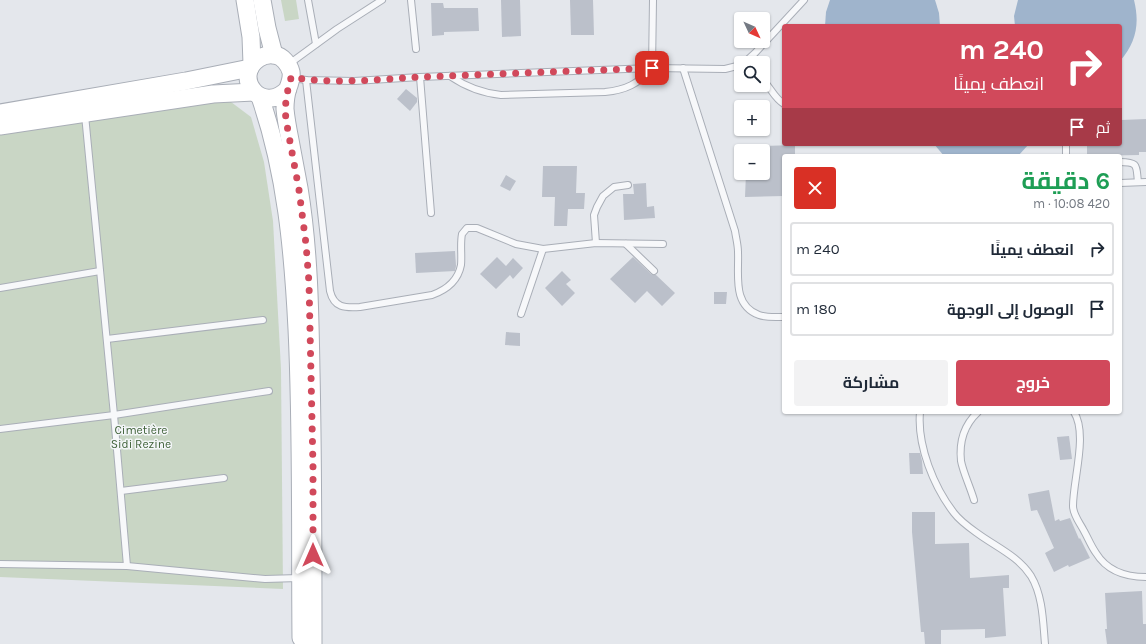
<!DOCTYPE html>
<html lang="ar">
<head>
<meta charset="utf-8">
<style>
	body { margin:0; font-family:Karla,Cairo,sans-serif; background:#f2f2f3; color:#1f2937; direction:rtl; height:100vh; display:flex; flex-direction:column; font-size:15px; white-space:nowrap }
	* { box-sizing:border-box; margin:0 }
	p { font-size:13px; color:#747a83 }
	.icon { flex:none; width:22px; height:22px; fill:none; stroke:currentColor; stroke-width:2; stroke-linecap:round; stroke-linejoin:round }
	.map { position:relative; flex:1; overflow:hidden; direction:ltr }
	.details { position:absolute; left:782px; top:154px; width:340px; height:260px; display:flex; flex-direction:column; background:#fff; border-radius:4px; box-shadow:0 1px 3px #0004; direction:rtl }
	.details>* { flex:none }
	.guide { position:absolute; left:782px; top:24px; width:340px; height:122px; border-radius:4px; box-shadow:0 1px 3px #0004; direction:rtl; background:#d1495b; color:#fff; overflow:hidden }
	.needle { width:26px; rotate:134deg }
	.controls { position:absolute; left:734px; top:12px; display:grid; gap:8px }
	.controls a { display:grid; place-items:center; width:36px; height:36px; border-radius:4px; background:#fff; box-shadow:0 1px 3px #0004; font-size:20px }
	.pin { position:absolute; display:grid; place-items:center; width:34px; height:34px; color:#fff; margin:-17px; border-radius:8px; box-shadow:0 2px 6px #0006 }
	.me { position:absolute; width:44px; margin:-22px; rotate:0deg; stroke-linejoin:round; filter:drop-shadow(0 0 3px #0008) }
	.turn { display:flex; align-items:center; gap:14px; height:84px; padding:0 12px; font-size:18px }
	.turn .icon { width:52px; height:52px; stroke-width:2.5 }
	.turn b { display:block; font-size:28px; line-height:34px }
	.then { display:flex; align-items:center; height:38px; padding:0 12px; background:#0003; gap:8px; font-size:15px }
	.round { display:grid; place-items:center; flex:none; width:42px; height:42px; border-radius:4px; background:#f2f2f3 }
	.head { display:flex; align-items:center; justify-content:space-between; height:68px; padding:0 12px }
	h1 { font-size:24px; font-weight:700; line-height:30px; color:#1e9e55 }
	.action { display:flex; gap:8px; margin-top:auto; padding:8px 12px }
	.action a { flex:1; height:46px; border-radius:4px; background:#d1495b; color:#fff; font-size:16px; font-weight:700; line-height:46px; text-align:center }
	.action a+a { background:#f2f2f3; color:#1f2937 }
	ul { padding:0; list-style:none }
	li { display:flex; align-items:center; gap:12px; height:54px; margin:0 8px 6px; padding:0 4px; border:2px solid #e0e1e3; border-radius:4px }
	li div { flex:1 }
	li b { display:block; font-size:15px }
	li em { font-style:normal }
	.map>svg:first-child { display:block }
</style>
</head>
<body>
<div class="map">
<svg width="1146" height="644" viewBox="0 0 1146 644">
	<rect width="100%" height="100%" fill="#e4e7ec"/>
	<g fill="#c9d6c5">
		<path d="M 281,0 L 296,0 L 299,19 L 285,21 Z"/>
		<path d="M 227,99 L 251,117 L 264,162 L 273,221 L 281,369 L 283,589 L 0,577 L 0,133 Z"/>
	</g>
	<g fill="#9fb4cc">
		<path d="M 830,0 L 935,0 L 939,13 L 940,26 L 825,26 L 826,12 Z"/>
		<path d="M 1018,0 L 1134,0 C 1140,24 1136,43 1120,61 L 1120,26 L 1015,26 L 1014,16 Z"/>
		<path d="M 934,144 L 1029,144 L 1018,156 L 944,156 Z"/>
	</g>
	<g fill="#bbc0ca">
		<path d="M 501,0 L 520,0 L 521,36 L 502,37 Z"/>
		<path d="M 570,0 L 593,0 L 594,35 L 571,35 Z"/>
		<path d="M 431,3 L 443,3 L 444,8 L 478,8 L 479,31 L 444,32 L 444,35 L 432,36 Z"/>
		<path d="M 406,89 L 417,98 L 417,102 L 410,111 L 397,99 Z"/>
		<path d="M 1146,119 L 1146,152 L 1139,152 L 1139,155 L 1087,156 L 1087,144 L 1120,144 L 1120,137 L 1121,137 L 1121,120 Z"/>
		<path d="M 795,145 L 795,156 L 784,156 L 784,196 L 745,197 L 746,173 L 763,173 L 763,146 Z"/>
		<path d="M 543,166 L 577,166 L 576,193 L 585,193 L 584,209 L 568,209 L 567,226 L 554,226 L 555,197 L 542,197 Z"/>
		<path d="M 506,175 L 516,181 L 510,191 L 500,186 Z"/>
		<path d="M 646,183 L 647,207 L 654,206 L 655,218 L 624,220 L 623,194 L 634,194 L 633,184 Z"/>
		<path d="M 455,251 L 456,266 L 455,271 L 416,273 L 415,253 Z"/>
		<path d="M 497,257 L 506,266 L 513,258 L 523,268 L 513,279 L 510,275 L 496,289 L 480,274 Z"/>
		<path d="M 633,257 L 651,274 L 653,275 L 656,275 L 675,293 L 662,306 L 647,291 L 635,303 L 610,279 Z"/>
		<path d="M 562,271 L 571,280 L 566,284 L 575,293 L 562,306 L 545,288 Z"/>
		<path d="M 714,292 L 727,292 L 726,304 L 714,304 Z"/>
		<path d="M 506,332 L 520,333 L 520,346 L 505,345 Z"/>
		<path d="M 1069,436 L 1072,459 L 1060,460 L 1057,437 Z"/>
		<path d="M 909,453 L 920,453 L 922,461 L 923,474 L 910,474 Z"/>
		<path d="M 1049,490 L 1055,521 L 1059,519 L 1060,521 L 1070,518 L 1079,539 L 1080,538 L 1090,558 L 1069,567 L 1068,565 L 1054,572 L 1045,553 L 1054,548 L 1037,510 L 1031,511 L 1028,494 Z"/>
		<path d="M 912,512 L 935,512 L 935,544 L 969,543 L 970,578 L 1009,575 L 1009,588 L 1003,588 L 1006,636 L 985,638 L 985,629 L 941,630 L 941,644 L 925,644 L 924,632 L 921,632 L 912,532 Z"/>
		<path d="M 1142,591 L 1143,624 L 1146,624 L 1146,644 L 1107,644 L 1105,629 L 1107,629 L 1105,593 Z"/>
	</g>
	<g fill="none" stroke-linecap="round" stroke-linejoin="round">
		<defs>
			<g id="lane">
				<path d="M 308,0 L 316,44"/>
				<path d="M 411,0 L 416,49"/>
				<path d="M 744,63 L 755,53 L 804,0"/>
				<path d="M 289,64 L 337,29 L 382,0"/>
				<path d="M 683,68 L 735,231 C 736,238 738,245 738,252 C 739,275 732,305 759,315 C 767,318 776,317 784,317"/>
				<path d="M 450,76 C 466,87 482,93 501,95 L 605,92 C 626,90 638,84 652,68 L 653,0"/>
				<path d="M 420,77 L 431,213"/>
				<path d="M 293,78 L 306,80 L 354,81 L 420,77 L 652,68 L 725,69 L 741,65"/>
				<path d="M 306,80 L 330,291 C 334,308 345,308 360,307 L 432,295 C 446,290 458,281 461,265 C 462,255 460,244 462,234 L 467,228 L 477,228 L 516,244 L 543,249 L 596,243 L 663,244"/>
				<path d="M 763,80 C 771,88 774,98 784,104"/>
				<path d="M 85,115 L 114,415 L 127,566"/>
				<path d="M 1066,156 L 1066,144"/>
				<path d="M 1120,162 C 1139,162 1136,166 1138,182"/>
				<path d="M 1120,183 L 1146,182"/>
				<path d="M 596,243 L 594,215 L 597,207 L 603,196 L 614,187 L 628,185"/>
				<path d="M 626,244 L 654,271"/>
				<path d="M 0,288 L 100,271"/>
				<path d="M 521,314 L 543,249"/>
				<path d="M 107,339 L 263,320"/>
				<path d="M 920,412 C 917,446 934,487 954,513 C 960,521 970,528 977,533 C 996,547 1018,556 1031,576 C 1043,596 1043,622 1045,644"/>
				<path d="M 1074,412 C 1088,434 1073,480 1073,506 C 1073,515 1080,523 1084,531 C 1088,538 1091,546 1096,553 C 1107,571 1126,577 1146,577"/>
				<path d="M 0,429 L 114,415 L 269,391"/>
				<path d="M 121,491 L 224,478"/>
				<path d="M 974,500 C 971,489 963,472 961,461 C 959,442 964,425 978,412"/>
				<path d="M 0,564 L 127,566 L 265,579 L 299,578"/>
			</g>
			<g id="secondary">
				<path d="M 245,0 L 251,37 L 252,64"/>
				<path d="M 262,0 L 267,28 L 274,55"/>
				<path d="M 288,89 C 262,116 232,77 258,59 C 262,56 269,54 275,55 C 282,56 289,64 291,72 C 292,78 290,83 288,88 C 286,94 285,103 285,109 C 286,120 288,130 290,140 C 293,156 296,172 299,188 C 309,249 310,311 311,372 C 313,463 313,553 313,644"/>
				<path d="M 260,97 C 286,172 293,250 297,329 C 302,432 300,535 301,638"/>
				<path d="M 0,113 L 186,81 L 250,68"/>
				<path d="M 0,126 L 213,94 L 254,92"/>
			</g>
		</defs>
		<use href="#lane" stroke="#a9aeb7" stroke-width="8"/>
		<use href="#secondary" stroke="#a9aeb7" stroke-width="19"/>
		<use href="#lane" stroke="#f7f8fa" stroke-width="6"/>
		<use href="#secondary" stroke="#fff" stroke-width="17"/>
	</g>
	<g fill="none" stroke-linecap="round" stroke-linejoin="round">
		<path stroke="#d1495b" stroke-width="7" stroke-dasharray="0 12.6" d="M 313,555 L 313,467 L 309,283 L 306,244 L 299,190 L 286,120 L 285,108 L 288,89 L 290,84 L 291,77 C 334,85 378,79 421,77 C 498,74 575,71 652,68"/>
	</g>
	<g text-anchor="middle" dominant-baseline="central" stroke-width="3" stroke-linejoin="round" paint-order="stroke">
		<g font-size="12" fill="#3f6138" stroke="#f4f6f9">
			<text x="141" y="430">Cimetière<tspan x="141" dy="14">Sidi Rezine</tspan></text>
		</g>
	</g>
</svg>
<div class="controls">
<a><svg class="needle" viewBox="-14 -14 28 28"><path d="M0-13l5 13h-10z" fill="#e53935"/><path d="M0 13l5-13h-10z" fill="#747a83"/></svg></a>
<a><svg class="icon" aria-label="search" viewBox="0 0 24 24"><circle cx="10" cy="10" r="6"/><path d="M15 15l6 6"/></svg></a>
<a>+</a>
<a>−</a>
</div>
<div class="pin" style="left:652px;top:68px;background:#d93025"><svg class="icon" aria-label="arrive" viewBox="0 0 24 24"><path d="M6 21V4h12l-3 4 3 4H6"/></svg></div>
<svg class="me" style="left:313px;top:555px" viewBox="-20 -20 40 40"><path d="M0-17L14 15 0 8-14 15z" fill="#d1495b" stroke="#fff" stroke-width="4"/></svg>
<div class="guide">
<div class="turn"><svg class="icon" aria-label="right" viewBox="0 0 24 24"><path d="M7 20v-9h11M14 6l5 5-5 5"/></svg><div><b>240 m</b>انعطف يمينًا</div></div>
<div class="then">ثم<svg class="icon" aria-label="arrive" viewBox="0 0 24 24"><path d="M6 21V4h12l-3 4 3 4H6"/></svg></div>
</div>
<section class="details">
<div class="head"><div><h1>6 دقيقة</h1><p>420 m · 10:08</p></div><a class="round" style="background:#d93025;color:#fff"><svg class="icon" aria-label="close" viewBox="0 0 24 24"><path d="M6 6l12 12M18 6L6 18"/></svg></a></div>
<ul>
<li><svg class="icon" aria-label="right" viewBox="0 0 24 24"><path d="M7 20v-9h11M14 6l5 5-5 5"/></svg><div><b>انعطف يمينًا</b></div><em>240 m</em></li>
<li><svg class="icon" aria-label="arrive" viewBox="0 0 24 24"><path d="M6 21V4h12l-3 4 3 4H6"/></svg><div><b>الوصول إلى الوجهة</b></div><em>180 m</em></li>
</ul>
<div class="action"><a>خروج</a><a>مشاركة</a></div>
</section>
</div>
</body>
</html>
